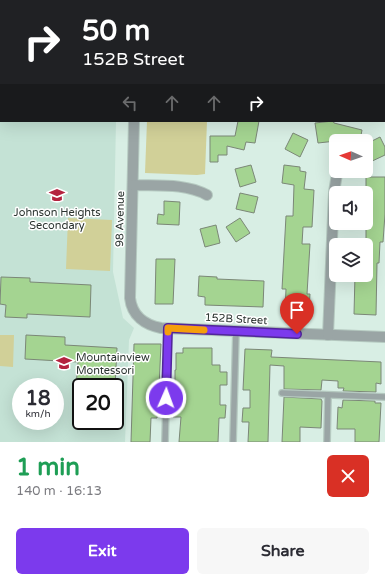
<!DOCTYPE html>
<html lang="en">
<head>
<meta charset="utf-8">
<style>
	body { margin:0; font-family:"Varela Round",sans-serif; background:#f7f7f7; color:#2b2b33; height:100vh; display:flex; flex-direction:column; font-size:15px; white-space:nowrap }
	* { box-sizing:border-box; margin:0 }
	p { font-size:13px; color:#7c7c81 }
	.icon { flex:none; width:22px; height:22px; fill:none; stroke:currentColor; stroke-width:2; stroke-linecap:round; stroke-linejoin:round }
	.map { position:relative; height:442px; overflow:hidden }
	.details { display:flex; flex-direction:column; background:#fff; flex:1 }
	.details>* { flex:none }
	.banner { position:absolute; left:0px; top:0px; width:385px; height:122px; box-shadow:0 4px 16px #0002; background:#202124; color:#fff; overflow:hidden }
	.needle { width:26px; rotate:272deg }
	.fabs { position:absolute; left:329px; top:134px; display:grid; gap:8px }
	.fabs a { display:grid; place-items:center; width:44px; height:44px; border-radius:6px; background:#fff; box-shadow:0 4px 16px #0002; font-size:20px }
	.speed { position:absolute; left:12px; top:378px; display:flex; gap:8px; font-size:20px; font-weight:700; text-align:center }
	.speed>* { display:grid; place-content:center; width:52px; height:52px; border-radius:50%; background:#fff; box-shadow:0 4px 16px #0002; line-height:1 }
	.speed small { font-size:10px; font-weight:400 }
	.speed .limit { border:2px solid #111; border-radius:6px; background:#fff; color:#111 }
	.pin { position:absolute; display:grid; place-items:center; width:34px; height:34px; color:#fff; margin:-41px -17px; border-radius:50% 50% 50% 0; rotate:-45deg; box-shadow:0 0 4px #0007 }
	.pin .icon { rotate:45deg }
	.me { position:absolute; width:44px; margin:-22px; rotate:2deg; stroke-linejoin:round; filter:drop-shadow(0 0 3px #0008) }
	.turn { display:flex; align-items:center; gap:14px; height:84px; padding:0 16px; font-size:18px }
	.turn .icon { width:52px; height:52px; stroke-width:2.5 }
	.turn b { display:block; font-size:28px; line-height:34px }
	.lanes { display:flex; align-items:center; height:38px; padding:0 16px; background:#0003; justify-content:center; gap:20px; direction:ltr }
	.lanes .off { opacity:.35 }
	.round { display:grid; place-items:center; flex:none; width:42px; height:42px; border-radius:6px; background:#f7f7f7 }
	.headline { display:flex; align-items:center; justify-content:space-between; height:68px; padding:0 16px }
	h1 { font-size:24px; font-weight:800; line-height:30px; color:#1e9e55 }
	.action { display:flex; gap:8px; margin-top:auto; padding:8px 16px }
	.action a { flex:1; height:46px; border-radius:6px; background:#7c3aed; color:#fff; font-size:16px; font-weight:800; line-height:46px; text-align:center }
	.action a+a { background:#f7f7f7; color:#2b2b33 }
	.map>svg:first-child { display:block }
</style>
</head>
<body>
<div class="map">
<svg width="385" height="442" viewBox="0 0 385 442">
	<rect width="100%" height="100%" fill="#d8eee4"/>
	<path fill="#c4e2d5" fill-rule="evenodd" d="M 0,0 L 119,0 L 1,1 L 1,121 L 116,121 L 113,272 L 123,318 L 134,328 L 129,340 L 125,442 L 0,442 ZM 21,387 L 55,387 L 55,421 L 21,421 ZM 81,387 L 115,387 L 115,421 L 81,421 Z"/>
	<g fill="#d1d098">
		<path d="M 147,121 L 207,121 L 205,174 L 197,175 L 145,173 Z"/>
		<path d="M 68,218 L 112,220 L 110,271 L 66,269 Z"/>
		<path d="M 0,335 L 14,335 L 13,367 L 0,366 Z"/>
	</g>
	<g fill="#a4d491" stroke="#7b8777">
		<path d="M 238,121 L 259,121 L 255,143 L 246,142 L 244,150 L 227,146 L 227,155 L 218,155 L 218,162 L 210,162 L 210,136 L 235,136 Z"/>
		<path d="M 333,121 L 334,123 L 362,130 L 360,141 L 336,141 L 318,143 L 315,123 Z"/>
		<path d="M 293,133 L 308,140 L 300,157 L 285,149 Z"/>
		<path d="M 380,137 L 385,147 L 385,155 L 368,163 L 366,158 L 366,144 Z"/>
		<path d="M 251,165 L 256,182 L 240,187 L 235,169 Z"/>
		<path d="M 284,165 L 300,167 L 300,171 L 306,172 L 304,189 L 314,190 L 312,227 L 303,227 L 302,244 L 310,244 L 307,294 L 310,294 L 309,308 L 304,308 L 304,313 L 285,312 L 286,289 L 282,289 L 286,216 L 293,216 L 294,185 L 282,183 Z"/>
		<path d="M 366,177 L 385,177 L 385,214 L 383,242 L 380,242 L 379,263 L 377,263 L 376,315 L 354,314 L 355,275 L 366,275 Z"/>
		<path d="M 240,193 L 258,197 L 254,213 L 236,209 Z"/>
		<path d="M 164,201 L 180,202 L 179,225 L 157,224 L 158,214 L 164,215 Z"/>
		<path d="M 240,218 L 250,233 L 236,242 L 226,227 Z"/>
		<path d="M 216,225 L 220,243 L 205,247 L 200,229 Z"/>
		<path d="M 156,259 L 175,259 L 173,304 L 155,304 Z"/>
		<path d="M 199,276 L 217,277 L 217,279 L 264,281 L 263,307 L 205,305 L 205,297 L 198,296 Z"/>
		<path d="M 1,277 L 30,278 L 30,282 L 91,285 L 90,317 L 27,314 L 27,318 L 5,317 L 6,305 L 0,304 Z"/>
		<path d="M 26,335 L 65,337 L 65,345 L 117,348 L 115,387 L 76,387 L 78,362 L 25,359 Z"/>
		<path d="M 134,344 L 161,344 L 159,387 L 152,387 L 151,405 L 158,405 L 157,418 L 151,418 L 150,442 L 131,442 Z"/>
		<path d="M 183,348 L 212,348 L 212,365 L 220,365 L 220,372 L 227,372 L 227,385 L 220,385 L 220,405 L 226,405 L 225,418 L 219,418 L 218,442 L 179,442 L 181,417 L 173,417 L 173,403 L 180,403 L 181,384 L 175,384 L 175,370 L 176,370 L 176,353 L 183,353 Z"/>
		<path d="M 245,349 L 272,350 L 271,357 L 381,362 L 381,384 L 376,383 L 376,392 L 343,391 L 344,388 L 338,388 L 338,381 L 322,380 L 321,390 L 284,389 L 284,366 L 270,365 L 268,442 L 248,442 L 249,422 L 242,422 L 243,408 L 250,408 L 250,390 L 243,390 Z"/>
		<path d="M 284,397 L 321,399 L 322,401 L 321,428 L 300,427 L 300,442 L 282,442 Z"/>
		<path d="M 343,400 L 375,401 L 375,403 L 381,403 L 379,442 L 355,442 L 355,429 L 337,429 L 338,407 L 342,408 Z"/>
	</g>
	<g fill="none" stroke-linecap="round" stroke-linejoin="round">
		<defs>
			<g id="service">
				<path d="M 282,393 L 385,397"/>
				<path d="M 165,442 L 168,328"/>
				<path d="M 233,442 L 236,331"/>
				<path d="M 327,442 L 328,395"/>
			</g>
			<g id="minor">
				<path d="M 137,1 L 137,0"/>
				<path d="M 384,52 L 385,52"/>
				<path d="M 134,121 L 130,298 C 132,316 145,325 161,328 L 385,337"/>
				<path d="M 133,185 C 157,186 185,183 207,195"/>
				<path d="M 328,335 L 334,192 L 337,174"/>
			</g>
		</defs>
		<use href="#service" stroke="#b5c9c0" stroke-width="8"/>
		<use href="#minor" stroke="#b5c9c0" stroke-width="12"/>
		<use href="#service" stroke="#9aa5a5" stroke-width="5.5"/>
		<use href="#minor" stroke="#9aa5a5" stroke-width="10"/>
	</g>
	<g fill="none" stroke-linecap="round" stroke-linejoin="round">
		<defs>
			<path id="route" d="M 166,398 L 168,328 L 297,334"/>
		</defs>
		<use href="#route" stroke="#51269a" stroke-width="10"/>
		<use href="#route" stroke="#7c3aed" stroke-width="7"/>
		<path stroke="#f59e0b" stroke-width="7" d="M 168,332 L 168,328 L 204,330"/>
	</g>
	<defs>
		<symbol id="school-bare" viewBox="-9 -9 18 18"><path d="M0-5L7-2L0 1L-7-2ZM-4 1L0 2.5L4 1V4Q0 6-4 4Z" fill="#b4223e" stroke="#fff" stroke-width="2.5" paint-order="stroke"/></symbol>
	</defs>
	<g fill-rule="evenodd">
		<use href="#school-bare" x="46" y="184" width="22" height="22"/>
		<use href="#school-bare" x="53" y="352" width="22" height="22"/>
	</g>
	<g text-anchor="middle" dominant-baseline="central" stroke-width="3" stroke-linejoin="round" paint-order="stroke">
		<g font-size="11" fill="#2a332f" stroke="#fff">
			<text x="57" y="212">Johnson Heights<tspan x="57" dy="13">Secondary</tspan></text>
			<text x="76" y="357" text-anchor="start">Mountainview<tspan x="76" dy="13">Montessori</tspan></text>
		</g>
		<g font-size="11" fill="#2a332f" stroke="#fff">
			<text transform="translate(120 219) rotate(-89)">98 Avenue</text>
			<text transform="translate(236 319) rotate(3)">152B Street</text>
		</g>
	</g>
</svg>
<div class="fabs">
<a><svg class="needle" viewBox="-14 -14 28 28"><path d="M0-13l5 13h-10z" fill="#e53935"/><path d="M0 13l5-13h-10z" fill="#7c7c81"/></svg></a>
<a><svg class="icon" aria-label="sound" viewBox="0 0 24 24"><path d="M4 9h4l5-4v14l-5-4H4zM17 9q2 3 0 6"/></svg></a>
<a><svg class="icon" aria-label="layers" viewBox="0 0 24 24"><path d="M12 4l9 5-9 5-9-5zM3 14l9 5 9-5"/></svg></a>
</div>
<div class="speed"><div>18<small>km/h</small></div><div class="limit">20</div></div>
<div class="pin" style="left:297px;top:334px;background:#d93025"><svg class="icon" aria-label="arrive" viewBox="0 0 24 24"><path d="M6 21V4h12l-3 4 3 4H6"/></svg></div>
<svg class="me" style="left:166px;top:398px" viewBox="-20 -20 40 40"><circle r="17" fill="#7c3aed" stroke="#fff" stroke-width="3"/><path d="M0-11L8 9 0 5-8 9z" fill="#fff"/></svg>
<div class="banner">
<div class="turn"><svg class="icon" aria-label="right" viewBox="0 0 24 24"><path d="M7 20v-9h11M14 6l5 5-5 5"/></svg><div><b>50 m</b>152B Street</div></div>
<div class="lanes"><svg class="icon off" aria-label="left" viewBox="0 0 24 24"><path d="M17 20v-9H6M10 6l-5 5 5 5"/></svg><svg class="icon off" aria-label="ahead" viewBox="0 0 24 24"><path d="M12 20V5M6 11l6-6 6 6"/></svg><svg class="icon off" aria-label="ahead" viewBox="0 0 24 24"><path d="M12 20V5M6 11l6-6 6 6"/></svg><svg class="icon" aria-label="right" viewBox="0 0 24 24"><path d="M7 20v-9h11M14 6l5 5-5 5"/></svg></div>
</div>
</div>
<section class="details">
<div class="headline"><div><h1>1 min</h1><p>140 m · 16:13</p></div><a class="round" style="background:#d93025;color:#fff"><svg class="icon" aria-label="close" viewBox="0 0 24 24"><path d="M6 6l12 12M18 6L6 18"/></svg></a></div>
<div class="action"><a>Exit</a><a>Share</a></div>
</section>
</body>
</html>
